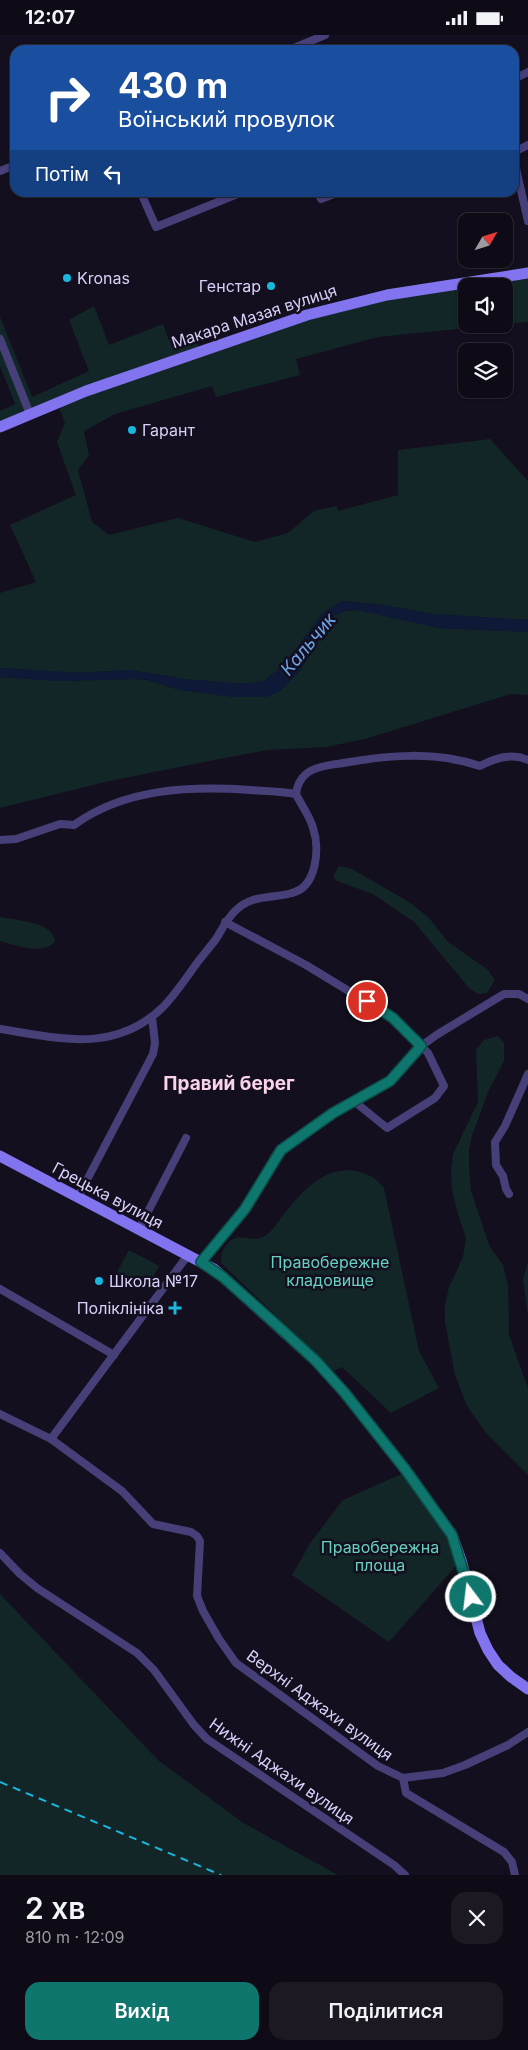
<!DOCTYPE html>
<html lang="uk">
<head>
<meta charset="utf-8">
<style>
	body { margin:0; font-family:Inter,sans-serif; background:#1c1923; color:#f1f3f6; height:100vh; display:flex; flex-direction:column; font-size:19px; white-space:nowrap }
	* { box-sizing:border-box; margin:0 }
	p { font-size:16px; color:#9b9ba1 }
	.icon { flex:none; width:28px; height:28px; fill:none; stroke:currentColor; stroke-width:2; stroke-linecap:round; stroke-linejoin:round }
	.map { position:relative; height:1840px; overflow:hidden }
	.side { display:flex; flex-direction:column; background:#0e0b16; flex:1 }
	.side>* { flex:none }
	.guide { position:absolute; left:10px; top:10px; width:509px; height:152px; border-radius:15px; box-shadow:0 1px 4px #0004,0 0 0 1px #2e2b35; background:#1a4fa0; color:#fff; overflow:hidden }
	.needle { width:32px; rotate:51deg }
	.tools { position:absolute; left:458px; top:178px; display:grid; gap:10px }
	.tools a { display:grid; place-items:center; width:55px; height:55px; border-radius:10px; background:#0e0b16; box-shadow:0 1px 4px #0004,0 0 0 1px #2e2b35; font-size:25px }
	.pin { position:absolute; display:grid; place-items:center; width:42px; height:42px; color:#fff; margin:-21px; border:2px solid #fff; border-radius:50%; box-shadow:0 1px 5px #0007 }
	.me { position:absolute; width:55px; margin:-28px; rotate:345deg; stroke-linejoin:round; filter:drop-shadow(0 0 4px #0008) }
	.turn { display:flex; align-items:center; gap:18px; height:105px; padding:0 25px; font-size:22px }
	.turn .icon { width:65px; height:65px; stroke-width:2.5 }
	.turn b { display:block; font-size:35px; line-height:42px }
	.then { display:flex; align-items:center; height:48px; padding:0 25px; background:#0003; gap:10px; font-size:19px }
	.round { display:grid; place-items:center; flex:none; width:52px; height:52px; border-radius:15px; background:#1c1923 }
	.head { display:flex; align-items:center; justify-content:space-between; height:85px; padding:0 25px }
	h1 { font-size:30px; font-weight:600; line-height:38px }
	.action { display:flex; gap:10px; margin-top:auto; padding:10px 25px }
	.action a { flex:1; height:58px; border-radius:15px; background:#0f766e; color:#fff; font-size:20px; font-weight:600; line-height:58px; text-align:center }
	.action a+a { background:#1c1923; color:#f1f3f6 }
	.status { display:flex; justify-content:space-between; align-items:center; height:35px; padding:0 25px; background:#0e0b16; direction:ltr }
	.status svg { height:14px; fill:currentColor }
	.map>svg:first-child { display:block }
</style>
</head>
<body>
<div class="status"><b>12:07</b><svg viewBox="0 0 49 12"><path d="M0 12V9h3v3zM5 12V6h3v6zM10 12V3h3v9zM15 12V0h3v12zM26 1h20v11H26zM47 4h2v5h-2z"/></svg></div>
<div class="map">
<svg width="528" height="1840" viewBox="0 0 528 1840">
	<rect width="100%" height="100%" fill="#130f1e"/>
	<g fill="#122627" fill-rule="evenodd">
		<path d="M 528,241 L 528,287 L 378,302 L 296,324 L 300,340 L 216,362 L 212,351 L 115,379 L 84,396 L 89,420 L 78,435 L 92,487 L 109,500 L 178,483 L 255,507 L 288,498 L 314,476 L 336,471 L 338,476 L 398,460 L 398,415 L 490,404 L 528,446 L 528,585 L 432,579 L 382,570 L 342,566 L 323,578 L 284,630 L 264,646 L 243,649 L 184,644 L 130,635 L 79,638 L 0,633 L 0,558 L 36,547 L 10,490 L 76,460 L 57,407 L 65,388 L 58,370 L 353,269 ZM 466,251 L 504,251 L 504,289 L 466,289 Z"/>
		<path d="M 94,271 L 109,310 L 163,289 L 169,306 L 193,297 L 199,313 L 0,390 L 0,376 L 15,369 L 0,331 L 0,282 L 32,362 L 89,336 L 69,285 Z"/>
		<path d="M 357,575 L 440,593 L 528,597 L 528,660 L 511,659 L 365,704 L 326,712 L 268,715 L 219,724 L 105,747 L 0,773 L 0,642 L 60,646 L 132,644 L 148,645 L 180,655 L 235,662 L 265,662 L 280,656 L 299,637 L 334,581 L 344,576 Z"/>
		<path d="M 339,831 L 350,833 L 409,867 L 429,883 L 448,907 L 487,934 L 495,945 L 487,958 L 478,959 L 469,953 L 414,887 L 373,859 L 337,846 L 333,842 Z"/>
		<path d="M 0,882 C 15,885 54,887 55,906 C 44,921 15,910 0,906 Z"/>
		<path d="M 498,1001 L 504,1008 L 504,1026 L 488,1057 L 472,1101 L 469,1115 L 469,1133 L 471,1156 L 489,1210 L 503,1230 L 508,1251 L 509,1300 L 528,1353 L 528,1440 L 486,1398 L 467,1371 L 455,1340 L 445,1287 L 445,1270 L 449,1252 L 463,1222 L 466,1203 L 457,1176 L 452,1154 L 451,1136 L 453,1119 L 478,1067 L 476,1015 L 484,1005 Z"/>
		<path d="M 348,1135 C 364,1137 374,1140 384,1153 L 419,1316 L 439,1353 L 391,1378 L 342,1332 L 334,1336 L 221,1228 C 221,1218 222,1215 228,1208 C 238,1196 251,1208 263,1202 C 272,1197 278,1187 284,1179 C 296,1164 311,1146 329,1139 C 335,1136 342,1136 348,1135 Z"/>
		<path d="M 129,1215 L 159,1231 L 147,1253 L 117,1237 Z"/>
		<path d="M 528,1226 L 528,1281 L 523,1245 Z"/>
		<path d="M 406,1437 L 461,1525 L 389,1607 L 292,1540 L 311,1507 L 343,1465 Z"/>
		<path d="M 0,1559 L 158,1725 L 242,1787 L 338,1840 L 0,1840 Z"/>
	</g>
	<path fill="#0e1937" d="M 342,566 L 382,570 L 432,579 L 528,585 L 528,597 L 440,593 L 357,575 L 344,576 L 334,581 L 299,637 L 280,656 L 265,662 L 235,662 L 180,655 L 148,645 L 132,644 L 60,646 L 0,642 L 0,633 L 79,638 L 130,635 L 184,644 L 243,649 L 264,646 L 284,630 L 323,578 Z"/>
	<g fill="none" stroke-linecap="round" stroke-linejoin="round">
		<g stroke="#463f78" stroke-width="8">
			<path d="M 289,15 L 325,0"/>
			<path d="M 514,44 L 528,37"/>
			<path d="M 514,117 L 528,110"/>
			<path d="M 514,125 L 528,186"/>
			<path d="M 0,136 L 15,130"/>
			<path d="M 141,158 L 156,192 L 240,158"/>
			<path d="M 318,158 L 321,164 L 337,158"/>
			<path d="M 0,304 L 30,379"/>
			<path d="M 296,759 C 297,751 300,744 306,739 C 316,731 331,730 343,728 C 389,720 435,716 480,731 C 495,723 513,718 528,725"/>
			<path d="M 0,805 L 16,804 L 60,789 L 74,790 C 125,753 190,751 250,755 C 265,756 281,756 296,759"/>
			<path d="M 225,887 L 306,930 L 393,983 L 428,1018 L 444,1051 L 435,1063 L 387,1093 L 355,1067"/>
			<path d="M 0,994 C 59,1003 113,1019 162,973 C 175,960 186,943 197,928 C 203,920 210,912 216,904 C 222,894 227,884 235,876 C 252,859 271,864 292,858 C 317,852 320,813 313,793 C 310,781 301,770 296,759"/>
			<path d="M 509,1159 L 506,1154 L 503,1141 L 496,1130 L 495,1107 L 505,1091 L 528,1039"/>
			<path d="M 78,1162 L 153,1019 L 155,1008 L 152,982"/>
			<path d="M 139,1194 L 186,1103"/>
			<path d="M 201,1227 L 245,1174 L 275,1121 L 286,1110 L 333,1078 L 390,1046 L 421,1011 L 438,999 L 504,959 L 519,959 L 528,964"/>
			<path d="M 0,1254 L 114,1320"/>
			<path d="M 0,1379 L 51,1404 L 122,1456 L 153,1489 L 191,1497 L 197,1501 L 200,1506 L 197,1561 L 203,1576 L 219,1604 L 236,1628 L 378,1731 L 403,1743 L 443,1738 L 465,1730 L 508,1710 L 528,1697"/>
			<path d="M 51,1404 L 188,1220"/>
			<path d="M 0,1518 L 20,1539 L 37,1553 L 137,1618 L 154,1635 L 194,1690 L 207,1704 L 394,1830 L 405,1840"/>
			<path d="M 403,1743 L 406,1758 L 504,1817 L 512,1827 L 515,1840"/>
		</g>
		<g stroke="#8273ef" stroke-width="11">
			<path d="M 0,392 L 86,356 L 307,280 L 387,260 L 528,238"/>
			<path d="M 0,1121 L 214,1234 L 316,1326 L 344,1357 L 405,1434 L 452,1500 L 461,1525 L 480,1598 L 488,1615 L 498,1630 L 511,1642 L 528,1654"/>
		</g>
		<path stroke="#19b7de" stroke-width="2" stroke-dasharray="8 6" stroke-linecap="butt" d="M 0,1747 L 221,1840"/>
	</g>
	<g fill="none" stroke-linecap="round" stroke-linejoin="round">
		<defs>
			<path id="route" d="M 367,966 L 393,983 L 421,1011 L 390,1046 L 333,1078 L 281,1115 L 245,1174 L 201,1227 L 223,1242 L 280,1293 L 316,1326 L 344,1357 L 405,1434 L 452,1500 L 471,1562"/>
		</defs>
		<use href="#route" stroke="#0a4d48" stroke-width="12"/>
		<use href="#route" stroke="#0f766e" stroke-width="9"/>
	</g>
	<g fill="#19b7de" stroke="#130f1e" stroke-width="2">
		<circle cx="67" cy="243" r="5"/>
		<circle cx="271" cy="251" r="5"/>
		<circle cx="132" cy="395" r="5"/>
		<circle cx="99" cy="1246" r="5"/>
		<path d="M172.5 1265.5h5v5h5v5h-5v5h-5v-5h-5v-5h5z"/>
	</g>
	<g text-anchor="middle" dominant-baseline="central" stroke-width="5" stroke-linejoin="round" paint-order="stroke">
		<g font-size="16" fill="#dad1fa" stroke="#130f1e" text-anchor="start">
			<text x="77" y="243">Kronas</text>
			<text x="261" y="251" text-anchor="end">Генстар</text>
			<text x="142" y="395">Гарант</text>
			<text x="109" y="1246">Школа №17</text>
			<text x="164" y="1273" text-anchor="end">Поліклініка</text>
		</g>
		<g font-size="16" fill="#dad1fa" stroke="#130f1e">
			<text transform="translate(254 281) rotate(-18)">Макара Мазая вулиця</text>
			<text transform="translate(108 1160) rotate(28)">Грецька вулиця</text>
			<text transform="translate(320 1670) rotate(36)">Верхні Аджахи вулиця</text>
			<text transform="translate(282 1736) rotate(35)">Нижні Аджахи вулиця</text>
		</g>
		<g font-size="16" fill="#66d1c0" stroke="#130f1e">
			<text x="330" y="1227">Правобережне<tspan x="330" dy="18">кладовище</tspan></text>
			<text x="380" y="1512">Правобережна<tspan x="380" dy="18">площа</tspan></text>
		</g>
		<g font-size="18" font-style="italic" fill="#6ba5ee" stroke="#130f1e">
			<text transform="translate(308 609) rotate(-50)">Кальчик</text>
		</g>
		<g font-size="19" font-weight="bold" fill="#fad3e8" stroke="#130f1e">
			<text x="229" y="1048">Правий берег</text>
		</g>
	</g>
</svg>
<div class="tools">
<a><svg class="needle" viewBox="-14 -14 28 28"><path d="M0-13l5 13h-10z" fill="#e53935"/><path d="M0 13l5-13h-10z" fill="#9b9ba1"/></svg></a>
<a><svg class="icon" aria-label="sound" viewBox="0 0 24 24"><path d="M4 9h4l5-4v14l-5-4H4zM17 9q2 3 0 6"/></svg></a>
<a><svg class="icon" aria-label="layers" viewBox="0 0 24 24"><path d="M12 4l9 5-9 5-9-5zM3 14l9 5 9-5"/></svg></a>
</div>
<div class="pin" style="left:367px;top:966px;background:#d93025"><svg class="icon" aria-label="arrive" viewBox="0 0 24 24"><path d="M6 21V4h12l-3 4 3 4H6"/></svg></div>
<svg class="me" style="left:471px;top:1562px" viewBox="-20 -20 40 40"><circle r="17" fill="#0f766e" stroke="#fff" stroke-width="3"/><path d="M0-11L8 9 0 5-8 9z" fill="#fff"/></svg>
<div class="guide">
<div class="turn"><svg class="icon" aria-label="right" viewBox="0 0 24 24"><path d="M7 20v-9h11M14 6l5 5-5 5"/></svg><div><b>430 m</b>Воїнський провулок</div></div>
<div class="then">Потім<svg class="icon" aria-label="left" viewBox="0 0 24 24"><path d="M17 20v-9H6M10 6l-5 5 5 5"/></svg></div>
</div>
</div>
<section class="side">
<div class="head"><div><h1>2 хв</h1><p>810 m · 12:09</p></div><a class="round"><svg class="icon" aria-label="close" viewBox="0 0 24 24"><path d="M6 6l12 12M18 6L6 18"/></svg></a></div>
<div class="action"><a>Вихід</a><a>Поділитися</a></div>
</section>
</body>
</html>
